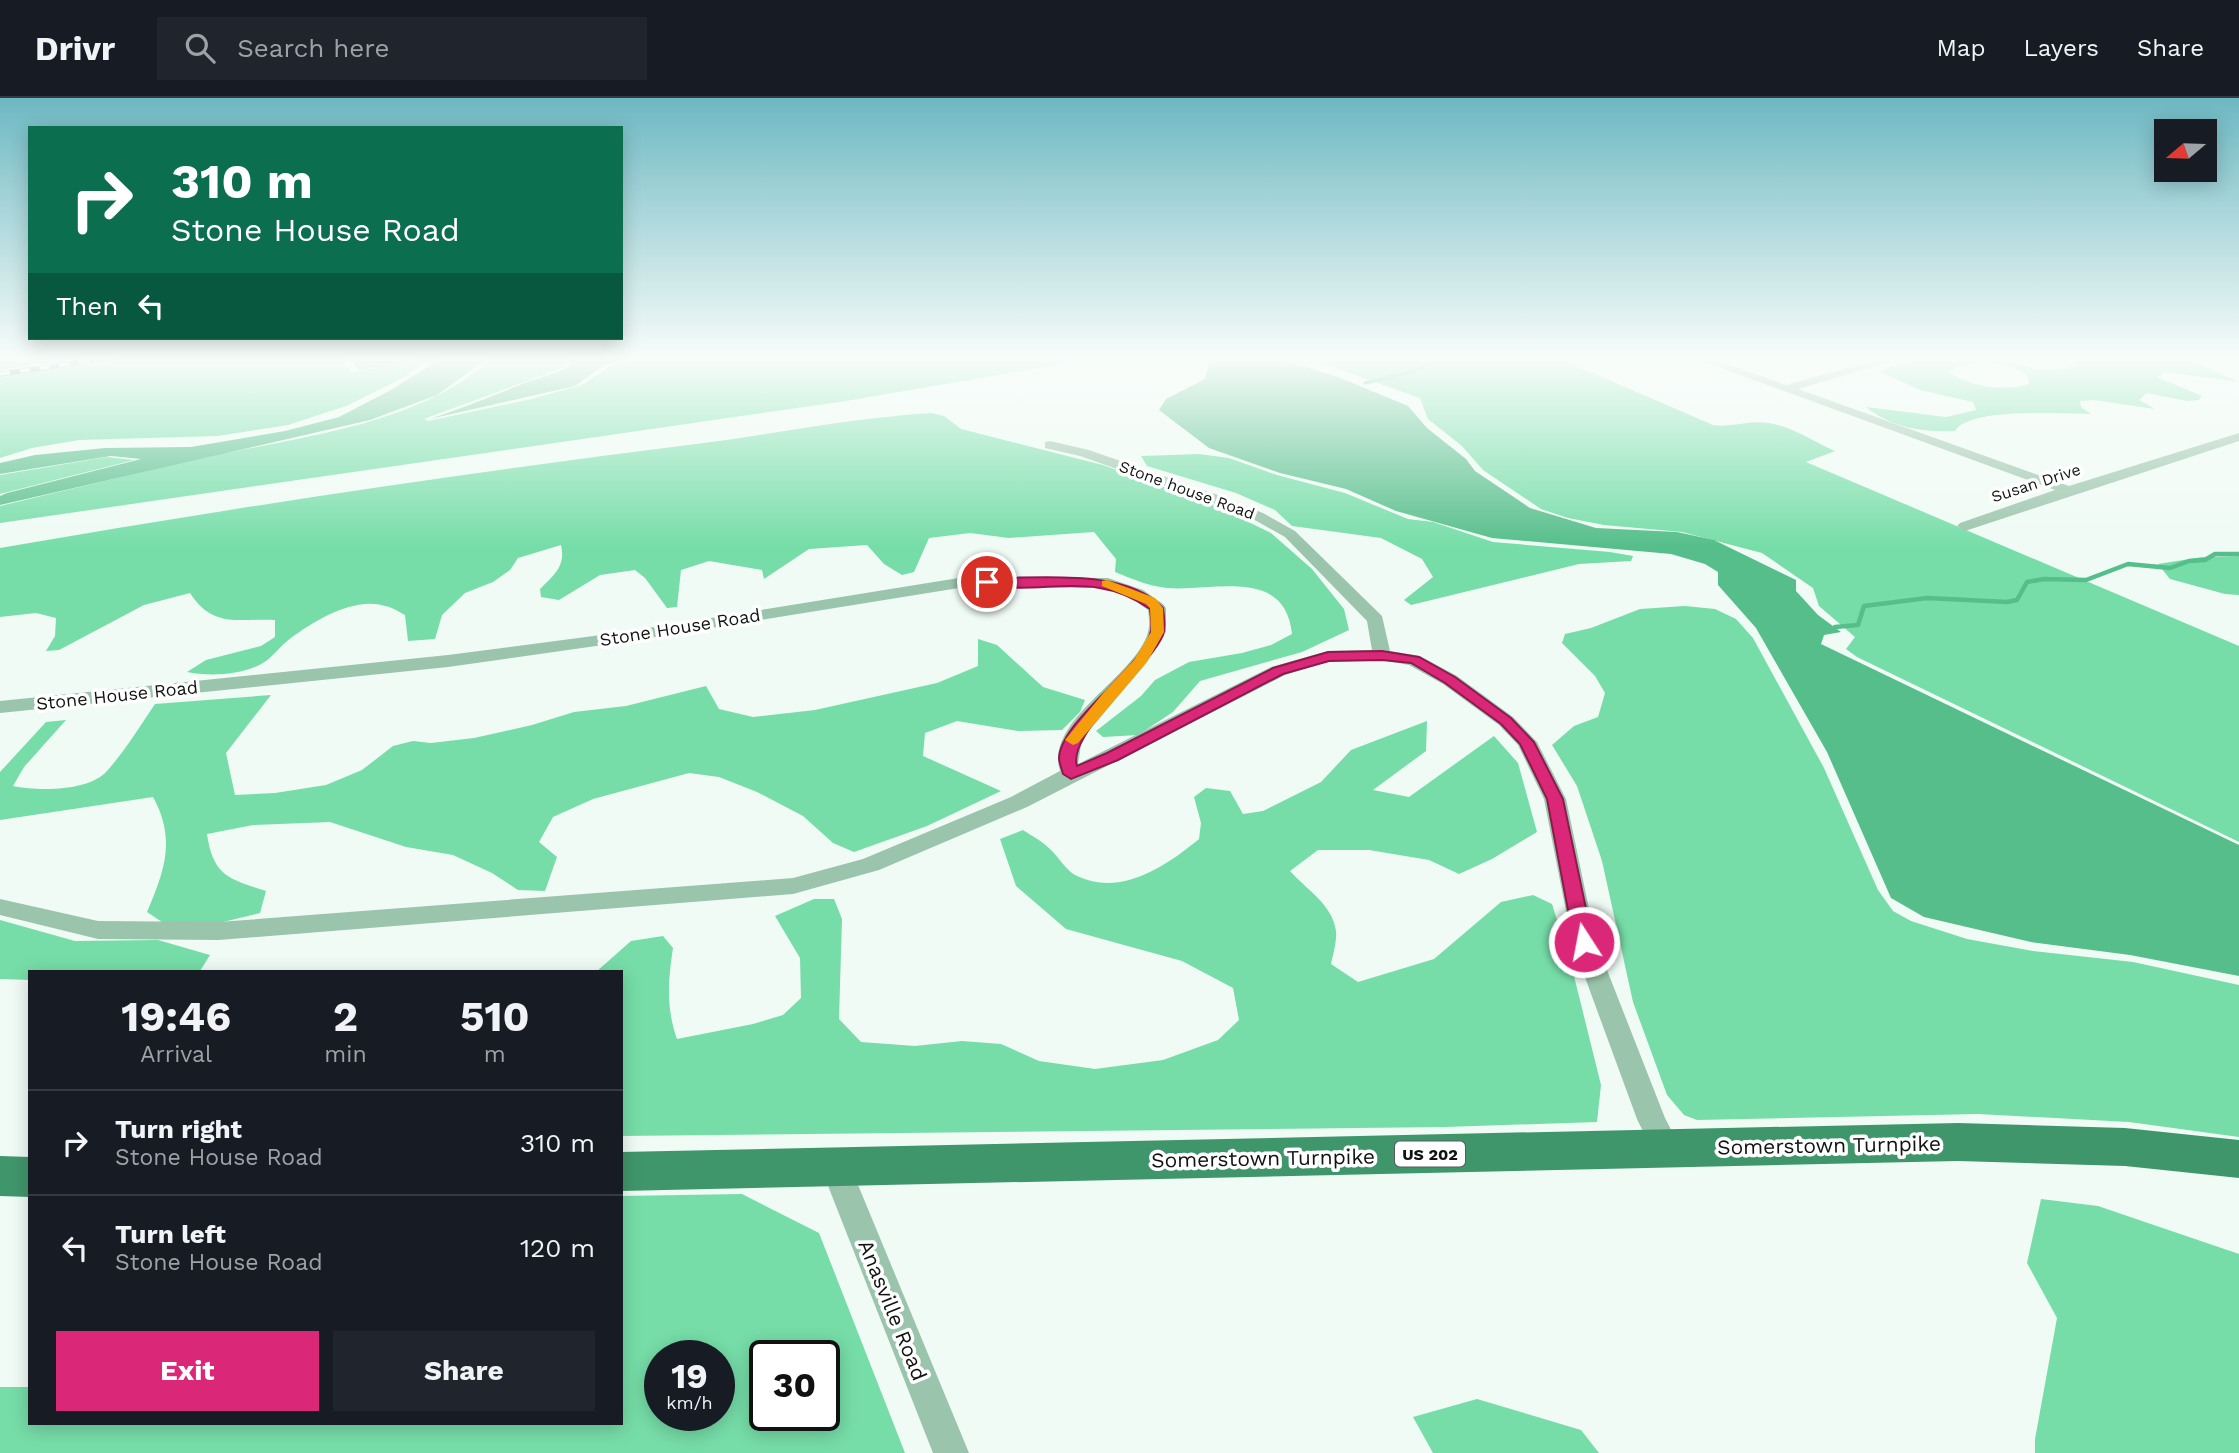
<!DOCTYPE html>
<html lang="en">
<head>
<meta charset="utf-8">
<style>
	body { margin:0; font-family:"Work Sans",sans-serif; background:#20242c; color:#f1f3f6; height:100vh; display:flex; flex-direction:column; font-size:26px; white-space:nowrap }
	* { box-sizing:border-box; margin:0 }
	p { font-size:23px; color:#9ea1a6 }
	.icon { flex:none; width:38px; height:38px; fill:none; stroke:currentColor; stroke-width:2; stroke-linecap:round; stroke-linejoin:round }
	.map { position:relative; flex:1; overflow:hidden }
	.side { position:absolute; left:28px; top:872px; width:595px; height:455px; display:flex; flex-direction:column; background:#171b24; border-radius:0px; box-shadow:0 4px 18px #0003 }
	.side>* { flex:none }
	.top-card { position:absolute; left:28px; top:28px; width:595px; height:214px; border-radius:0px; box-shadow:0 4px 18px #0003; background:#0b6e4f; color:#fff; overflow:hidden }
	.needle { width:46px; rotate:251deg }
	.fabs { position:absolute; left:2154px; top:21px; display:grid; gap:14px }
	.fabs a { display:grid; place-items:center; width:63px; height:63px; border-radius:0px; background:#171b24; box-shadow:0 4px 18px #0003; font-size:35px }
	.speed { position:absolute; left:644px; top:1242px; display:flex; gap:14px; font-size:35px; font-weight:700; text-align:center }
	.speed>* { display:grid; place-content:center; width:91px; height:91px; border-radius:50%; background:#171b24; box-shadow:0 4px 18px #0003; line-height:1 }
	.speed small { font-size:18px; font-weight:400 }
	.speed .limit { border:4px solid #111; border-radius:10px; background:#fff; color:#111 }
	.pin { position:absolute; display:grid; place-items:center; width:60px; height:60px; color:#fff; margin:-30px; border:4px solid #fff; border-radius:50%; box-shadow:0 2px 7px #0007 }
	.me { position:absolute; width:77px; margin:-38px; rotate:349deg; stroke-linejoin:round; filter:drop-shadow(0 0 5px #0008) }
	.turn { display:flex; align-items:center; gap:24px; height:147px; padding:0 28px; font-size:32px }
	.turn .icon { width:91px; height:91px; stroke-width:2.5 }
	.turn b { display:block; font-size:49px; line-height:60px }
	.then { display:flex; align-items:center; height:66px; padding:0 28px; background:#0003; gap:14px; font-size:26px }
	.eta { display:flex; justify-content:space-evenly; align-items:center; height:119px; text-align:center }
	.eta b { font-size:42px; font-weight:700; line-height:49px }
	.button { display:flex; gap:14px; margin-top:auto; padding:14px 28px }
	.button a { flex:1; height:80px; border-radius:0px; background:#db2777; color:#fff; font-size:28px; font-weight:700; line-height:80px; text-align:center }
	.button a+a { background:#20242c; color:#f1f3f6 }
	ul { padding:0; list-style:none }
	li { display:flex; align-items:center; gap:21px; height:105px; padding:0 28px; border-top:2px solid #363941 }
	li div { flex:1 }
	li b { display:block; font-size:26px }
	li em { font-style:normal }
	header { display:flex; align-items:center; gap:42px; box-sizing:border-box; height:98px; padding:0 35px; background:#171b24; border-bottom:2px solid #363941 }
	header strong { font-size:33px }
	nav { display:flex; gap:38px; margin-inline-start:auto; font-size:24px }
	.search { width:490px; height:63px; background:#20242c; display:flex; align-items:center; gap:18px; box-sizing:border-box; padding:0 24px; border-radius:0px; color:#9ea1a6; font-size:26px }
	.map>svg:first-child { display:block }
</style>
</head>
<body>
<header>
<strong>Drivr</strong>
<div class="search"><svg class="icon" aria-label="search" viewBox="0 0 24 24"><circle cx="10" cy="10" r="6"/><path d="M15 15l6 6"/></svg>Search here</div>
<nav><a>Map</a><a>Layers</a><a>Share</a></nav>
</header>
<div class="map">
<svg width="2239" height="1355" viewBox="0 0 2239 1355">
	<rect width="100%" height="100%" fill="#f0fbf5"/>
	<g fill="#76dda8" fill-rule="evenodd">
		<path d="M 0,259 L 89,259 L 0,272 Z"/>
		<path d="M 130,259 L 345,259 L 344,267 L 352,274 L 430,261 L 401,281 L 346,308 L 288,327 L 217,338 L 79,342 L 32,350 L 0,360 L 0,278 Z"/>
		<path d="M 493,259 L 574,259 L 566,262 L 565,269 L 424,321 L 428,323 L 531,301 L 582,287 L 612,267 L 649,259 L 1102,259 L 846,303 L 0,425 L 0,408 C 71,391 141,374 212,358 C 304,338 422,326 493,259 Z"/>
		<path d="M 1304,259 L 1556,259 L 1713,327 C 1731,330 1749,322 1768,325 C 1791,328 1814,344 1835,353 L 1806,364 L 2239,548 L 2239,744 L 1857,559 L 1846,551 L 1855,539 L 1819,508 L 1813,490 L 1762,455 L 1682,434 L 1604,427 L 1568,420 L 1541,411 L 1483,372 L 1462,348 L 1428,321 L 1420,300 Z"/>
		<path d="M 1930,259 L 1960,259 L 1973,265 L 1954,270 L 1949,275 C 1973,289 2003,294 2029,286 L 2028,279 L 2020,272 L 1975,259 C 2009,259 2043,282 2076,267 L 2072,261 L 2066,259 L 2197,259 L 2196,265 L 2239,284 L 2166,274 L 2157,279 L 2202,298 L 2199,302 L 2187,303 L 2147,295 L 2139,302 L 2155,311 L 2094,302 L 2080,303 L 2081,309 L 2091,316 C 2064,316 1969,309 1955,333 C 1925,335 1890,329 1866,309 L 1946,319 L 1976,312 L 1973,304 L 1920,292 L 1881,274 L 1890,269 Z"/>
		<path d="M 931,315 L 944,318 L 961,331 L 1103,367 L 1212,406 L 1271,435 L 1312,471 L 1344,511 L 1349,532 L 1302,554 L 1200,583 L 1173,614 L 1138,637 L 1103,639 L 1096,633 L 1141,598 L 1155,582 L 1189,564 L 1242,555 L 1271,547 L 1292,536 C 1285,468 1213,494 1167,490 C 1149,488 1132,481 1115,474 L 1116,461 L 1094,434 L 1009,440 L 970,435 L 929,440 L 914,474 L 902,477 L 884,466 L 867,447 L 809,451 L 764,481 L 762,472 L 709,463 L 681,472 L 677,509 L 667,510 L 645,480 L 635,472 L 600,477 L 559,502 L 541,499 L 540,491 C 554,477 566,468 561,447 L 518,460 L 510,472 L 493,484 L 465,495 L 442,517 L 435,541 L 408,543 L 405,517 C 399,514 392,509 385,508 C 353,498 310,525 286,544 C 279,550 273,558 266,563 C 246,577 210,579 187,574 L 206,562 L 261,548 L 275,539 L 275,522 C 239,520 213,531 190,495 L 144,507 L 59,552 L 46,553 L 55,538 L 56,520 L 36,515 L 0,519 L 0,450 C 231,410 463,375 696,346 C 774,336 852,320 931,315 Z"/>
		<path d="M 1199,356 L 1229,360 L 1277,377 L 1345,395 L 1408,421 L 1433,424 L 1493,444 L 1610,454 L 1633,458 L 1631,463 L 1579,466 L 1411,507 L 1404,502 L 1433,479 L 1422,461 L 1381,440 L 1292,428 L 1275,412 L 1236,395 L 1147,368 L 1141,358 Z"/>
		<path d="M 107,359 L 134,362 L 0,396 L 0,377 Z"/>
		<path d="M 2239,458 L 2239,497 L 2225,496 L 2170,481 L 2158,466 L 2202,459 Z"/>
		<path d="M 1685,508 L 1715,511 L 1736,521 L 1753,540 L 1824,670 L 1878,792 L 1893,813 L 1911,823 L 1967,841 L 2033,853 L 2133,864 L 2239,887 L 2239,1039 L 2129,1024 L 1978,1016 L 1697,1022 L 1684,1017 L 1667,997 L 1633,904 L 1602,763 L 1577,688 L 1552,647 L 1574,628 L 1598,619 L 1605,595 L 1595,578 L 1562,545 L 1565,536 L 1591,530 L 1640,511 Z"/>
		<path d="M 978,541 L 997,547 L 1043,589 L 1085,602 L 1080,614 L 1062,632 L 1018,633 L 957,623 L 925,635 L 923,658 L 1001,693 L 927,728 L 854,754 L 833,745 L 803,718 L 757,694 L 719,679 L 689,675 L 593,701 L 553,719 L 539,744 L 557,759 L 545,793 L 518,792 L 492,775 L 453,757 L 406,749 L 330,724 L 253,727 L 207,736 C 213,778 229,781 266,793 L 260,815 L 219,825 L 165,826 L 147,814 C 165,772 176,741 153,699 L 0,722 L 0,674 L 46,624 L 66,622 L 24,669 L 13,688 C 38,693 88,694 107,673 C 125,653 140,628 155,606 L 271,597 L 226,655 L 235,697 L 275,695 L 326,687 L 362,672 L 393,648 L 413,643 L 431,645 L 474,640 L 532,627 L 574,614 L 626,608 L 706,588 L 719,611 L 753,619 L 815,612 L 937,585 L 978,568 Z"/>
		<path d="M 1427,623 L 1426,653 L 1373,692 L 1409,699 L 1494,638 L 1518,665 L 1537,734 L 1492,761 L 1459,776 L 1429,762 L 1369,752 L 1318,752 L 1290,773 C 1306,791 1333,807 1336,833 C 1337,843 1333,857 1331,866 L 1358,884 L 1434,861 L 1501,804 L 1533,797 L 1552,806 L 1572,870 L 1601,987 L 1597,1024 L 1445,1029 L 621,1038 L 621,873 L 597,873 L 631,843 L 663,838 L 673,850 C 668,882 666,910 677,941 L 753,926 L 783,917 L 801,900 L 800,860 L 775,818 L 814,801 L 834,801 L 842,821 L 839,921 L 861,944 L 915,948 L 962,943 L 1001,946 L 1039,963 L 1095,971 L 1163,962 L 1218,942 L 1239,922 L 1233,890 L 1182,863 L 1066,831 L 1016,788 L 1000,741 L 1023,732 C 1032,738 1042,743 1050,751 C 1058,758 1066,773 1077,778 C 1121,799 1166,768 1199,741 L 1201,725 L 1194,699 L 1206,690 L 1230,693 L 1243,716 L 1263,713 L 1321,684 L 1351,652 Z"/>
		<path d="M 0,822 L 75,843 L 158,842 L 210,857 L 200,873 L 30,873 L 30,882 L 0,881 Z"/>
		<path d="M 742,1096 L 819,1135 L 905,1355 L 0,1355 L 0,1289 L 30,1289 L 30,1325 L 621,1325 L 621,1098 ZM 660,1258 L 719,1258 L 719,1318 L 660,1318 ZM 765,1258 L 824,1258 L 824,1318 L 765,1318 Z"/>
		<path d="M 2041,1101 L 2098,1108 L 2239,1156 L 2239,1355 L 2035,1355 L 2035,1341 L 2057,1220 L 2027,1165 Z"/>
		<path d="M 1477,1301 L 1581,1332 L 1599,1355 L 1433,1355 L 1413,1319 Z"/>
	</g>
	<g fill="#55be8a">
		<path d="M 490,259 L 437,297 L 370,322 L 0,407 L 0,398 L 7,395 L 141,361 L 111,358 L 0,376 L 0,365 L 35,357 L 105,350 L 191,349 L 285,333 L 339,319 L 391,292 L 442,260 L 415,261 L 398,267 L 358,272 L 350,260 Z"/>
		<path d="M 579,259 L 640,259 L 604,267 L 575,288 L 430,321 C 459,311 488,300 517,288 C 534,281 552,277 569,269 L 570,262 Z"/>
		<path d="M 1231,259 L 1286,263 L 1338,279 L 1408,308 L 1427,330 L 1466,361 L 1475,373 L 1530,410 L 1596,430 L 1677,434 L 1714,442 L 1796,482 L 1796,493 L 1818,517 L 1841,534 L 1824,537 L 1821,546 L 2239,747 L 2239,878 L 2130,857 L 2031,844 L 1924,819 L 1891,800 L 1827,654 L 1756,530 L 1718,487 L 1718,474 L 1705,466 L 1671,456 L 1492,440 L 1396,413 L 1346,391 L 1280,375 L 1209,350 L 1159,312 L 1166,301 L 1205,281 L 1209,265 L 1215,261 Z"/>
	</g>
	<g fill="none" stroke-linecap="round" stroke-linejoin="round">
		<path stroke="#55be8a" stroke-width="3.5" d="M 1365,285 L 1415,273 L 1440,259"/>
		<path stroke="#55be8a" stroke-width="4.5" d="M 1835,529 L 1858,527 L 1864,508 L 1927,500 L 2007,504 L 2017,502 L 2027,484 L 2044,481 L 2086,482 L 2128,466 L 2170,470 L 2189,463 L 2205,462 L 2215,456 L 2239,456"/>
		<g fill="#9ac4ab" fill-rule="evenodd">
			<path d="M 1691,259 L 1707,259 L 1786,287 L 1888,259 L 1906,259 L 1798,291 L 2069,388 L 2239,335 L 2239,343 L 1965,433 L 1957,428 L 1960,425 L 2055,392 Z"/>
			<path d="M 1050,343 L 1089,352 L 1215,396 L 1263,415 L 1295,433 L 1382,518 L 1390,553 L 1420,558 L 1457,578 L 1513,619 L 1537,644 L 1566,701 L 1596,844 L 1665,1020 L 1680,1049 L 1675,1058 L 1665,1062 L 1655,1058 L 1637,1021 L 1572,844 L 1544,701 L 1518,647 L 1499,627 L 1443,586 L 1409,567 L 1382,562 L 1329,563 L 1285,577 L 1027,709 L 879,772 L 793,796 L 219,842 L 98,841 L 0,817 L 0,801 L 98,823 L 219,824 L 793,780 L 863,761 L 1011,699 L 1060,673 C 1044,622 1136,579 1148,534 C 1150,527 1149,519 1148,512 L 1131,500 L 1106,490 L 965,489 L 624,544 L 448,569 L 0,615 L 0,603 L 448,557 L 624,534 L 965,479 L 1108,480 L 1143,492 L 1163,506 L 1166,510 L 1166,534 L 1142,570 L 1088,634 L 1081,647 L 1078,666 L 1271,569 L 1328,553 L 1372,552 L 1367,523 L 1285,439 L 1253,421 L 1205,402 L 1080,358 L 1045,350 L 1045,344 Z"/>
			<path d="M 836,1057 L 847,1061 L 851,1070 L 969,1355 L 933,1355 L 821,1070 L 825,1061 Z"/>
		</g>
		<g fill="#40966b" fill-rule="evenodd">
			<path d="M 1958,1025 L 2125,1030 L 2239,1042 L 2239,1080 L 2125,1068 L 1958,1063 L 621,1093 L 621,1054 Z"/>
			<path d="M 0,1058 L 30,1059 L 30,1099 L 0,1098 Z"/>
		</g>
		<defs>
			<path id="rail" d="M 0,276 L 117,259"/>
		</defs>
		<use href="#rail" stroke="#505552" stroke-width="5"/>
		<use href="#rail" stroke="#fff" stroke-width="3.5" stroke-dasharray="10" stroke-linecap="butt"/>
	</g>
	<linearGradient id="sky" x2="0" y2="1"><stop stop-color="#6db8c2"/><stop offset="0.58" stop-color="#f8fdfa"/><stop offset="1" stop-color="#f8fdfa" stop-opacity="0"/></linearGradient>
	<rect width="2239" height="449" fill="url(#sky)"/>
	<path fill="#db2777" stroke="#8e194d" stroke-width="2" d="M 987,480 C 1038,481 1126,469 1163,510 C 1164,518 1166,529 1163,537 C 1148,571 1067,636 1077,668 L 1107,655 L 1273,570 L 1328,554 L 1382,553 L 1419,559 L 1455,579 L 1511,620 L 1534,644 L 1563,701 L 1593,844 L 1590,849 L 1577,849 L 1574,844 L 1547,701 L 1520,646 L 1501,626 L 1445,585 L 1411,565 L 1382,562 L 1329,563 L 1283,576 L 1118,662 L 1071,681 L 1063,676 C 1062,671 1059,665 1059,660 C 1061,621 1143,571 1151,533 C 1152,526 1151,518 1150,511 C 1093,470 1043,499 983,486 L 981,484 Z"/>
	<path fill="#f59e0b" d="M 1107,482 L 1155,500 L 1163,510 L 1164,534 L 1147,564 L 1078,645 L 1073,647 L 1065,642 L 1104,594 L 1134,562 L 1151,534 L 1150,510 L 1146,506 L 1102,488 L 1102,483 Z"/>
	<g text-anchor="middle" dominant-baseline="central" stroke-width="7" stroke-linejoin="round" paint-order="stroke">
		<g font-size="16" fill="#101311" stroke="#fff">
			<text transform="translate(2036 385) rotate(-18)">Susan Drive</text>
			<text transform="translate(1187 392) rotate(20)">Stone house Road</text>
		</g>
		<rect fill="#fff" stroke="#585a58" stroke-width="2" x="1395" y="1043.5" width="70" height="25" rx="5"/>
		<g font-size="16" font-weight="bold" fill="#101311">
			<text x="1430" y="1056">US 202</text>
		</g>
		<g font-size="18" fill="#101311" stroke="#fff">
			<text transform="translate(680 529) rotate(-9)">Stone House Road</text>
			<text transform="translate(117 597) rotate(-6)">Stone House Road</text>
		</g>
		<g font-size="21" fill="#101311" stroke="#fff">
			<text transform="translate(1829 1047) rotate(-1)">Somerstown Turnpike</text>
			<text transform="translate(1263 1060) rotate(-1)">Somerstown Turnpike</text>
			<text transform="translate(893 1212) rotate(68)">Anasville Road</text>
		</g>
	</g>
</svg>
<div class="fabs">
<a><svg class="needle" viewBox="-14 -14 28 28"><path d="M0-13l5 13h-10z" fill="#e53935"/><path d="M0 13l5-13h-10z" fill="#9ea1a6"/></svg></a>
</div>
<div class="speed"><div>19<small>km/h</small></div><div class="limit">30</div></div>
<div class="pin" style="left:987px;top:484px;background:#d93025"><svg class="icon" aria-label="arrive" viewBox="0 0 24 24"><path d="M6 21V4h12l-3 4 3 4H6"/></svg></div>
<svg class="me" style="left:1584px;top:844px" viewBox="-20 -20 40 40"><circle r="17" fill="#db2777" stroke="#fff" stroke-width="3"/><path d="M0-11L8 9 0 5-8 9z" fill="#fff"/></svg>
<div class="top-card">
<div class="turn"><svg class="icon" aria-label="right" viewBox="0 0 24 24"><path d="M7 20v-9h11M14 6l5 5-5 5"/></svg><div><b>310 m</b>Stone House Road</div></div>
<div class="then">Then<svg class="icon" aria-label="left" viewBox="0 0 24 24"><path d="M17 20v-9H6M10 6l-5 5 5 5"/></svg></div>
</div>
<section class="side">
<div class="eta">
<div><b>19:46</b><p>Arrival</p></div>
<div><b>2</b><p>min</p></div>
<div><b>510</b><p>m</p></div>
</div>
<ul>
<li><svg class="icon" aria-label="right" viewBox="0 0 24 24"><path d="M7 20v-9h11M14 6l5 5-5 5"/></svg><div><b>Turn right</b><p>Stone House Road</p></div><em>310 m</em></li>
<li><svg class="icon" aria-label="left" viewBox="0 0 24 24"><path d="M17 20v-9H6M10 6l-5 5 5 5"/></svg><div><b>Turn left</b><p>Stone House Road</p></div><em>120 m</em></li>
</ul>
<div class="button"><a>Exit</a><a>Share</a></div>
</section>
</div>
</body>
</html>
